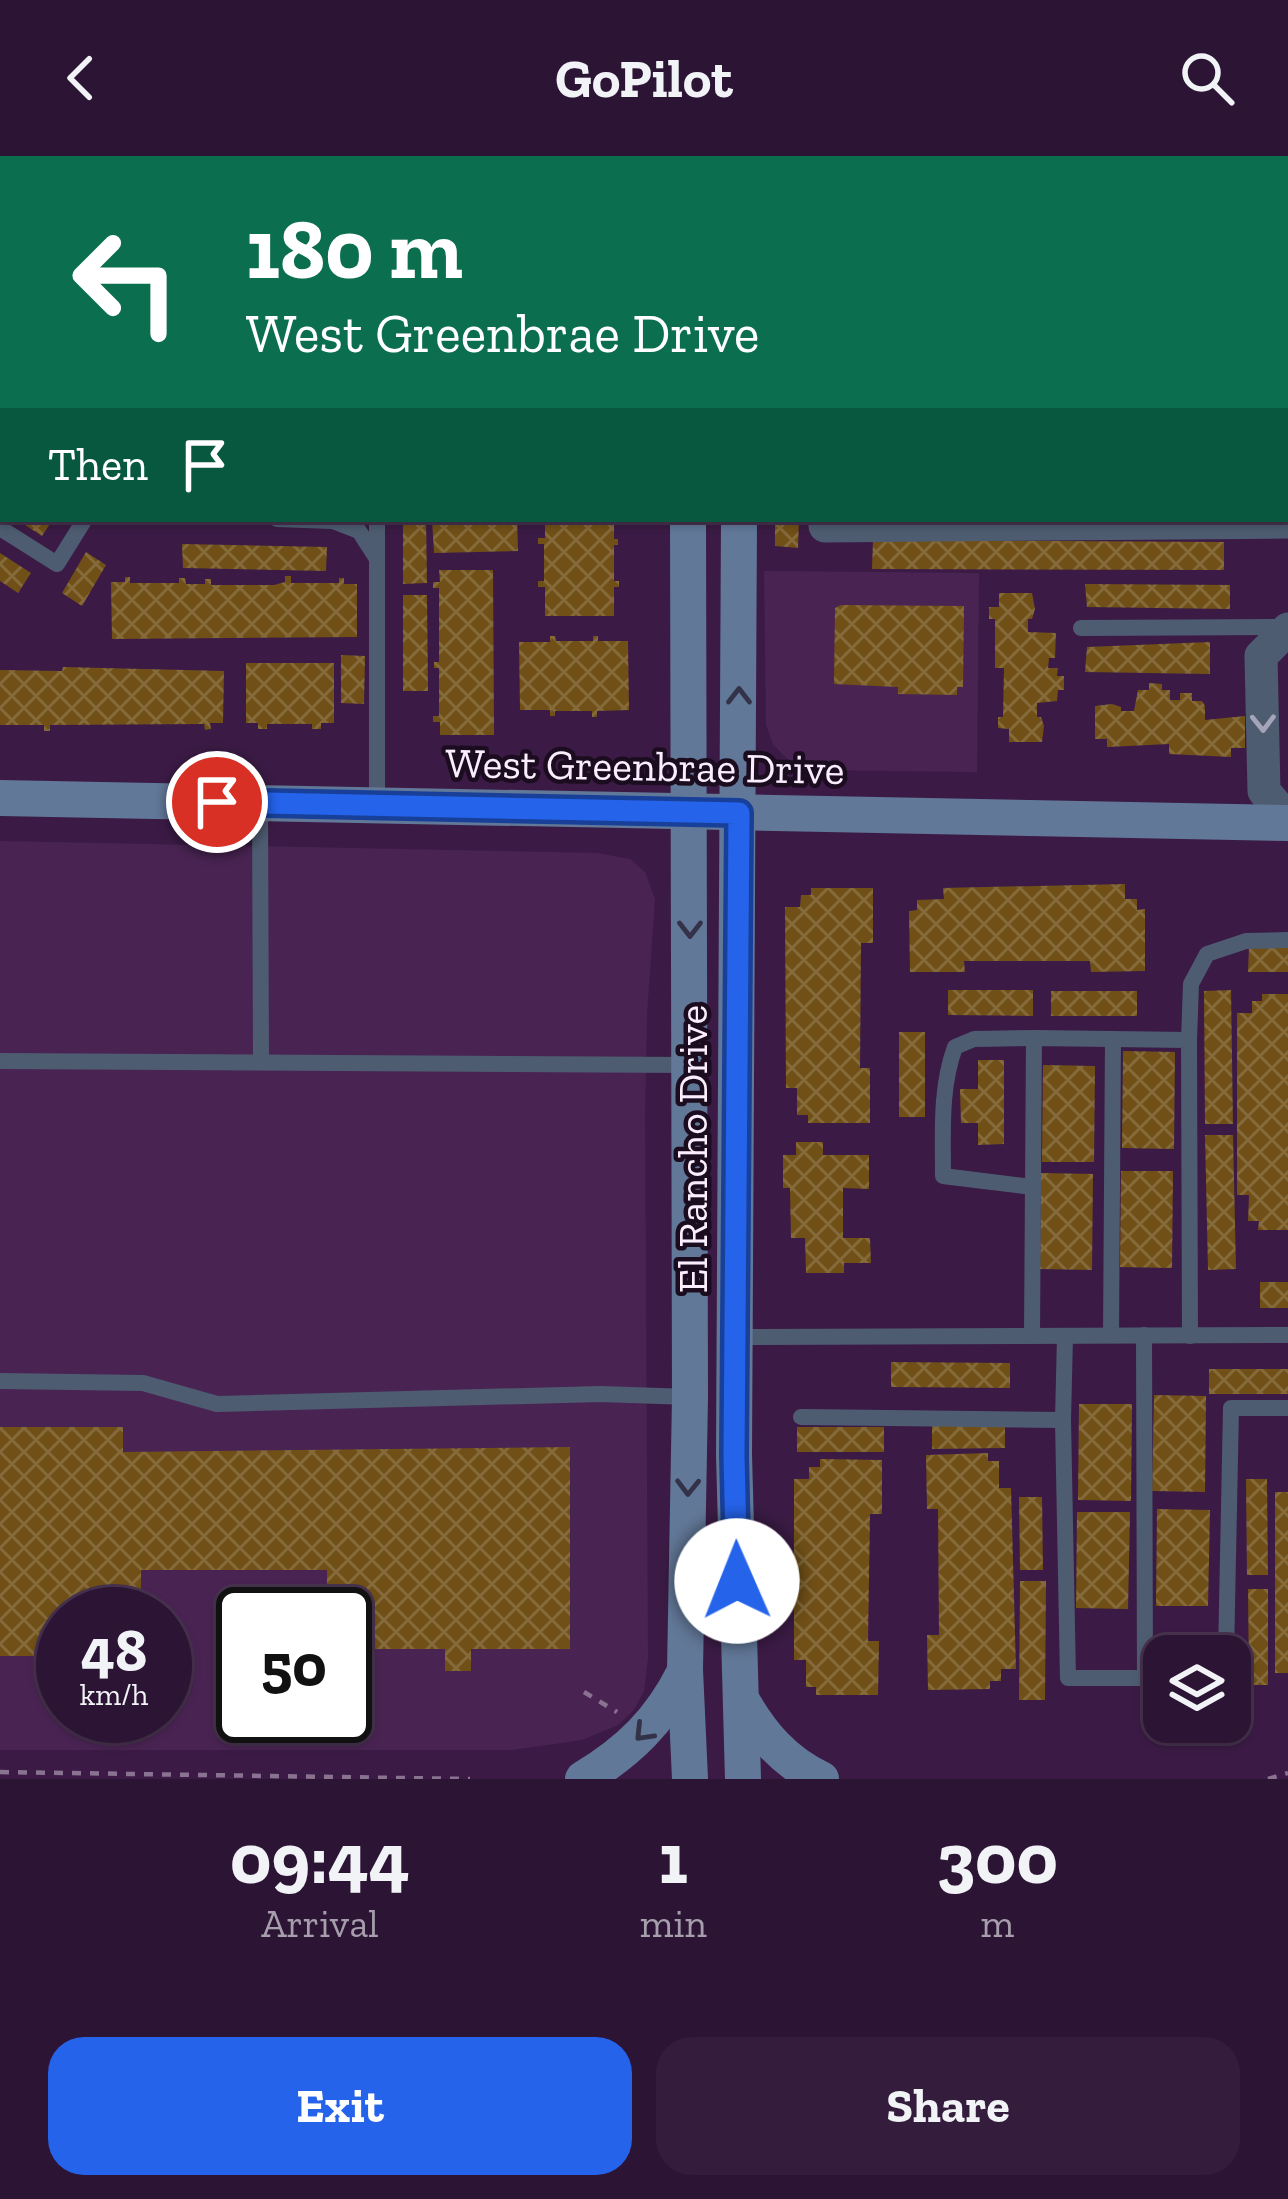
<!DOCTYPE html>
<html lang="en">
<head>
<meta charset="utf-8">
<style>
	body { margin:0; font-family:"Zilla Slab",serif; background:#341d3c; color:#f1f3f6; height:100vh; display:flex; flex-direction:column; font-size:45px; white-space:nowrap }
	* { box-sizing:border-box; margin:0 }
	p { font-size:39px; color:#a69eac }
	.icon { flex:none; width:66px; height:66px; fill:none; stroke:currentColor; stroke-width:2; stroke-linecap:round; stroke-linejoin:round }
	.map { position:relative; height:1623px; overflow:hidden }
	.details { display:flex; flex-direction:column; background:#2c1434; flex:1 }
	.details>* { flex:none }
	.banner { position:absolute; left:0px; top:0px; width:1290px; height:366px; box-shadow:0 3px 9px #0004,0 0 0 3px #48334f; background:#0b6e4f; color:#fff; overflow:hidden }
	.controls { position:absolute; left:1143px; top:1479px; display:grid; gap:24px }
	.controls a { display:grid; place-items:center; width:108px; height:108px; border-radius:24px; background:#2c1434; box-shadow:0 3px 9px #0004,0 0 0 3px #48334f; font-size:60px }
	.speed { position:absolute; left:36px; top:1431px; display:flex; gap:24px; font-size:60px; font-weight:700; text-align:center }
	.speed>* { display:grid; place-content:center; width:156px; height:156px; border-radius:50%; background:#2c1434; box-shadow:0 3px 9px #0004,0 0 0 3px #48334f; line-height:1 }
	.speed small { font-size:30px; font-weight:400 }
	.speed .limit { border:6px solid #111; border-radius:18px; background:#fff; color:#111 }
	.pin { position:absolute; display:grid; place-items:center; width:102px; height:102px; color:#fff; margin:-51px; border:6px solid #fff; border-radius:50%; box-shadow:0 3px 12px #0007 }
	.me { position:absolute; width:132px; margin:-66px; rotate:359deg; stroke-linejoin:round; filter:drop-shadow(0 0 9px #0008) }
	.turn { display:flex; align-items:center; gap:42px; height:252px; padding:0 48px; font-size:54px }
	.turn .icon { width:156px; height:156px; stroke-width:2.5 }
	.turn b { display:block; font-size:84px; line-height:102px }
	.then { display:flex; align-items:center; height:114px; padding:0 48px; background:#0003; gap:24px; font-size:45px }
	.eta { display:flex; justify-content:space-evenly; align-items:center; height:204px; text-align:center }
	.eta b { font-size:72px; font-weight:700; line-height:84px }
	.cta { display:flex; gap:24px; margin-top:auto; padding:24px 48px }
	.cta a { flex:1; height:138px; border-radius:36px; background:#2563eb; color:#fff; font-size:48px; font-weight:700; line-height:138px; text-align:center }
	.cta a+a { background:#341d3c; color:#f1f3f6 }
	header { display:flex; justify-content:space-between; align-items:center; height:156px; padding:0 48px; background:#2c1434; font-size:54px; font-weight:700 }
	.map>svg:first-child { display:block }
</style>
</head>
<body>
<header><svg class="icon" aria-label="back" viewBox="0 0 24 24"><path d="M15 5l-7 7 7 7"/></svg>GoPilot<svg class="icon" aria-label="search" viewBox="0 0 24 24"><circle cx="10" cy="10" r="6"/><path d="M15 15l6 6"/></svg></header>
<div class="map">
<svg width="1288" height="1623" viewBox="0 0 1288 1623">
	<defs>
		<pattern id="building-cross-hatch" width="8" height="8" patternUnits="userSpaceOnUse" patternTransform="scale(3)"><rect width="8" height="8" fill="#705017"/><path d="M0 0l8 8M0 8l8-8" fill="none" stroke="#856a3a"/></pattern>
	</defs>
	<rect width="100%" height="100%" fill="#3b1b45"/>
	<g fill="#492453" fill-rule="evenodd">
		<path d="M 764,415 L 979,417 L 977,616 L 813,614 L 790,606 L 773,588 L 766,569 Z"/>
		<path d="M 0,685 L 597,697 L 630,703 L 645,716 L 655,743 L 647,858 L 645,960 L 648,1502 L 644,1535 L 634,1554 L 618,1569 L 582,1584 L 512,1594 L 0,1594 ZM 63,1458 L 165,1458 L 165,1560 L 63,1560 ZM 243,1458 L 345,1458 L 345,1560 L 243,1560 Z"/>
	</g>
	<g fill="url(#building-cross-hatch)">
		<path d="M 16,363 L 53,363 L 42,380 Z"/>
		<path d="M 403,363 L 426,363 L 427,427 L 403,428 Z"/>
		<path d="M 432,363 L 517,363 L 518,395 L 434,397 Z"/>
		<path d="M 545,363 L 614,363 L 614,383 L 618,383 L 618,389 L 614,389 L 614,425 L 619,425 L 619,431 L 614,431 L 614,460 L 545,460 L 545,431 L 538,431 L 538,425 L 544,425 L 544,388 L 538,388 L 538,382 L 545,382 Z"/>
		<path d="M 775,363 L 799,363 L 798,392 L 775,390 Z"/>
		<path d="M 873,384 L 1224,386 L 1224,414 L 872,413 Z"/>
		<path d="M 182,388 L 327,391 L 326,415 L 183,412 Z"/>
		<path d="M 86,396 L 106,409 L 82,450 L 62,437 Z"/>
		<path d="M 0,397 L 31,417 L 18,437 L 0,425 Z"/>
		<path d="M 439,414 L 493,414 L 494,579 L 440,579 L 440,566 L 433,566 L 433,560 L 439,560 L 439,512 L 434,512 L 434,506 L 439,506 L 439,432 L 433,432 L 433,426 L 440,426 Z"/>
		<path d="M 285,420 L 291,420 L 291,427 L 339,427 L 339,422 L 344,422 L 344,428 L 357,428 L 357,481 L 112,483 L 111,426 L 125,426 L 125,421 L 130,421 L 130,427 L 179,427 L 179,422 L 185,422 L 186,428 L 205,428 L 205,423 L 211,423 L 211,429 L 274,429 L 285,426 Z"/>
		<path d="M 1085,428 L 1230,429 L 1230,453 L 1087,451 Z"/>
		<path d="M 999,437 L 1032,437 L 1035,453 L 1032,463 L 1028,463 L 1028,476 L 1056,477 L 1055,502 L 1049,502 L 1048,512 L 1058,512 L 1057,520 L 1064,520 L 1064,534 L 1058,534 L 1057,545 L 1037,547 L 1037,561 L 1041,561 L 1044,570 L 1042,586 L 1009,586 L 1009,573 L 998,572 L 998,561 L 1003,561 L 1004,512 L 995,512 L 995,463 L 989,463 L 989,451 L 999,451 Z"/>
		<path d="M 403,439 L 427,439 L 428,535 L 403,535 Z"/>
		<path d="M 841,449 L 964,450 L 963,531 L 957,531 L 957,539 L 898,538 L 898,531 L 834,528 L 835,452 Z"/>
		<path d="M 550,480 L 555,480 L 556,485 L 593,485 L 593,480 L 598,480 L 598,485 L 628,485 L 629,554 L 597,555 L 597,561 L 592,561 L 592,555 L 555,555 L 555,560 L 550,560 L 550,554 L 520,554 L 519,486 L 550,486 Z"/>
		<path d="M 1210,486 L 1210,518 L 1085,516 L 1087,491 Z"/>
		<path d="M 341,499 L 365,500 L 364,548 L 341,547 Z"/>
		<path d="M 246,507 L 334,507 L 334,567 L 321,567 L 321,573 L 312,573 L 312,568 L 267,568 L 267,573 L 258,573 L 258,567 L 246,567 Z"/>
		<path d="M 63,511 L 224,515 L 223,567 L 210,567 L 211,573 L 205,574 L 204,568 L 50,569 L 50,575 L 44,575 L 44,569 L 0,569 L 0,514 L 62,515 Z"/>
		<path d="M 1149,527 L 1162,528 L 1162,534 L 1170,534 L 1170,544 L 1180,544 L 1180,537 L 1192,537 L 1192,545 L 1202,545 L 1205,550 L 1205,564 L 1245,560 L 1245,592 L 1231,592 L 1231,601 L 1169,598 L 1169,588 L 1107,591 L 1107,583 L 1095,583 L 1095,550 L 1112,548 L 1121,551 L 1121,555 L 1134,555 L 1138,534 L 1149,534 Z"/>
		<path d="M 1125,728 L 1125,743 L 1137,743 L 1137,754 L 1145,753 L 1145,815 L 1091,816 L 1090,805 L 964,805 L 965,816 L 910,816 L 909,755 L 917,754 L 917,744 L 944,743 L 943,732 Z"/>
		<path d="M 811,732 L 873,732 L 873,787 L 861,787 L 860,912 L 870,912 L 870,967 L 808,967 L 808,959 L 797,959 L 797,932 L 786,932 L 785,751 L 800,751 L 801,739 L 811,739 Z"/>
		<path d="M 1249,790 L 1288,791 L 1288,816 L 1248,816 Z"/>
		<path d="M 948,834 L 1033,834 L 1033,860 L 948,859 Z"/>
		<path d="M 1231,834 L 1233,968 L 1205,968 L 1204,835 Z"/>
		<rect x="1051" y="835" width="86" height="25"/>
		<path d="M 1262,838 L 1288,838 L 1288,1074 L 1258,1074 L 1259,1065 L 1248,1065 L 1249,1039 L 1237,1039 L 1237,857 L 1252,857 L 1252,845 L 1262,845 Z"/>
		<rect x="899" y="876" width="26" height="85"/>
		<path d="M 1123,895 L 1175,896 L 1174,993 L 1122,992 Z"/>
		<path d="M 978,904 L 1004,904 L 1004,988 L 978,989 L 978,967 L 961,967 L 960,933 L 978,933 Z"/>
		<path d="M 1043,909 L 1095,910 L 1094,1006 L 1042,1006 Z"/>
		<path d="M 1205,979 L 1233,979 L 1236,1113 L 1208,1114 Z"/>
		<path d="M 796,986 L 823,986 L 823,999 L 869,999 L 869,1033 L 843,1032 L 843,1082 L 870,1082 L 871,1107 L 844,1107 L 844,1117 L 806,1117 L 805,1082 L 791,1082 L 790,1032 L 783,1032 L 783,999 L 796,999 Z"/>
		<path d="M 1121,1015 L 1173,1015 L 1172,1112 L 1120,1111 Z"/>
		<path d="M 1041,1017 L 1093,1018 L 1092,1114 L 1040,1113 Z"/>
		<rect x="1260" y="1126" width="28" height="26"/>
		<path d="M 891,1206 L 1010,1207 L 1010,1232 L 891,1231 Z"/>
		<rect x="1209" y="1213" width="79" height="25"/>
		<path d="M 1154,1239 L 1206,1240 L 1205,1336 L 1152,1335 Z"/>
		<path d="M 1079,1248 L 1132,1248 L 1131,1345 L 1078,1344 Z"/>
		<path d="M 1005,1268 L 1005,1292 L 932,1293 L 932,1269 Z"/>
		<path d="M 0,1271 L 123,1271 L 123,1296 L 570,1291 L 570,1493 L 471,1493 L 471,1515 L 445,1515 L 445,1493 L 345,1493 L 345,1458 L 327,1458 L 327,1414 L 141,1414 L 141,1458 L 63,1458 L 63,1500 L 0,1500 Z"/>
		<rect x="797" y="1271" width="87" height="25"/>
		<path d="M 988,1297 L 988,1305 L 999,1305 L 999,1332 L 1011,1332 L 1016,1513 L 1001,1513 L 1001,1525 L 990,1525 L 990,1533 L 928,1534 L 927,1479 L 939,1479 L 938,1353 L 927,1353 L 926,1299 Z"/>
		<path d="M 820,1303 L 882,1304 L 882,1358 L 870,1358 L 868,1485 L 879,1485 L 878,1539 L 816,1539 L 816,1531 L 806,1531 L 806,1504 L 794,1504 L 794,1323 L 809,1323 L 809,1311 L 820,1311 Z"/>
		<path d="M 1246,1323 L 1267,1323 L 1268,1419 L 1247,1419 Z"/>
		<rect x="1275" y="1336" width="13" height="181"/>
		<path d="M 1019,1341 L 1042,1341 L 1043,1414 L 1020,1414 Z"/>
		<path d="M 1157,1353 L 1210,1354 L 1208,1450 L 1156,1450 Z"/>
		<path d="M 1077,1356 L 1130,1356 L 1128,1453 L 1076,1452 Z"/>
		<path d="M 1020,1425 L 1046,1425 L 1045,1544 L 1019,1544 Z"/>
		<path d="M 1248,1433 L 1268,1433 L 1268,1529 L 1249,1529 Z"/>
	</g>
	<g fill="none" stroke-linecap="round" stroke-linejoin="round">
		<g stroke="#8a7291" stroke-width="4.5" stroke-dasharray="9 9" stroke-linecap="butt">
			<path d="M 584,1536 L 617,1556"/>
			<path d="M 0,1616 L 470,1623"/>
			<path d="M 1268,1623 L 1288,1617"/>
		</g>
		<g stroke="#4e5c71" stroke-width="16">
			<path d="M 380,3 L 380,0"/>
			<path d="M 0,261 L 3,263"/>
			<path d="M 277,363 L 333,365 L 359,375 L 377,403 L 377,650"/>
			<path d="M 0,372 L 57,408 L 85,363"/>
			<path d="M 377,403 L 377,363"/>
			<path d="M 1081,472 L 1287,471"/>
			<path d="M 260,647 L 261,906"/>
			<path d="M 1189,884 L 1191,828 L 1207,798 L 1246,785 L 1288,784"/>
			<path d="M 0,905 L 689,909"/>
			<path d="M 1032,1031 L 943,1020 C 943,976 940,932 955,891 L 974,883 L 1034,882"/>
			<path d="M 1111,1179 L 1113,883"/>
			<path d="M 1032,1180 L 1034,882 L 1189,884 L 1190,1180"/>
			<path d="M 736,1181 L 1288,1179"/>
			<path d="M 0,1225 L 143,1227 L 217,1248 L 600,1238 L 690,1241"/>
			<path d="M 801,1261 L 1063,1264 L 1065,1180"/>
			<path d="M 1063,1264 L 1068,1522 L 1145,1522 L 1144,1179"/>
			<path d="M 1226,1500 L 1231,1252 L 1288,1252"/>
			<path d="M 1145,1522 L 1164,1522"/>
		</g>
		<g stroke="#4e5c71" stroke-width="33">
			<path d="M 825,363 L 825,370 L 1288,366"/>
			<path d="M 1288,473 L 1261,500 L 1264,635 L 1288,663"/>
		</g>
		<g stroke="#627898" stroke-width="36">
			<path d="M 672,0 L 673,3"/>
			<path d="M 727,0 L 728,3"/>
			<path d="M 688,363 L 690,1241 L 685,1514 L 690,1623"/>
			<path d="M 739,363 L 734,1299 L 743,1623"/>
			<path d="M 0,642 L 1288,667"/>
			<path d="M 741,1543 C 761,1578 784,1606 821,1623"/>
			<path d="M 583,1623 C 629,1595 660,1565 684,1517"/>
		</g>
	</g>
	<defs><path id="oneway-chevron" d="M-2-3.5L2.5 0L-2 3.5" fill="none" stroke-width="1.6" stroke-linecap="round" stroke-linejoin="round" transform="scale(3)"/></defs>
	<g stroke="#343249">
		<use href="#oneway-chevron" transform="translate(739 540) rotate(-90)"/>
		<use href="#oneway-chevron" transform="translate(690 773) rotate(90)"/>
		<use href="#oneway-chevron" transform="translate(688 1331) rotate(91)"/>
		<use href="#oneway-chevron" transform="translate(643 1577) rotate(134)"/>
	</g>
	<use stroke="#a4a5b8" href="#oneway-chevron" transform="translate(1263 567) rotate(89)"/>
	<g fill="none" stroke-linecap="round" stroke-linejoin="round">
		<defs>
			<path id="route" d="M 217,646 L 739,657 L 734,1300 L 737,1425"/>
		</defs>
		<use href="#route" stroke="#184099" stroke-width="30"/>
		<use href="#route" stroke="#2563eb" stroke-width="21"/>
	</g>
	<g text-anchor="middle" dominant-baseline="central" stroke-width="9" stroke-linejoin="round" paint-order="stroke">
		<g font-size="42" fill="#faeefe" stroke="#1b0d1f">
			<text transform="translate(645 610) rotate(1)">West Greenbrae Drive</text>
			<text transform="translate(692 993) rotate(-90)">El Rancho Drive</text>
		</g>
	</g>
</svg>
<div class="controls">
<a><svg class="icon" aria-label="layers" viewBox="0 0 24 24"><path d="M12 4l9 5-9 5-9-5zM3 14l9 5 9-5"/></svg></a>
</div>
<div class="speed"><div>48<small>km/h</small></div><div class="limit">50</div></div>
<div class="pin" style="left:217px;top:646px;background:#d93025"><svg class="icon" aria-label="arrive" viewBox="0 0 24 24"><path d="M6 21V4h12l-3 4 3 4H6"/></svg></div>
<svg class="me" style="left:737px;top:1425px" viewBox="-20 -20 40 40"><circle r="19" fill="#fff"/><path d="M0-13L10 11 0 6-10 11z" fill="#2563eb"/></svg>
<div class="banner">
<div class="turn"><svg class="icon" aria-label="left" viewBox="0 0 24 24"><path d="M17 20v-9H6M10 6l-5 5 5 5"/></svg><div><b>180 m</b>West Greenbrae Drive</div></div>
<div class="then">Then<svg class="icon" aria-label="arrive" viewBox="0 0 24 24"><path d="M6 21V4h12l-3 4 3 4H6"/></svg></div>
</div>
</div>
<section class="details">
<div class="eta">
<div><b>09:44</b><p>Arrival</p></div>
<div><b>1</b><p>min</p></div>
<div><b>300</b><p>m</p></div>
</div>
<div class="cta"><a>Exit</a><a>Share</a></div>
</section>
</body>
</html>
